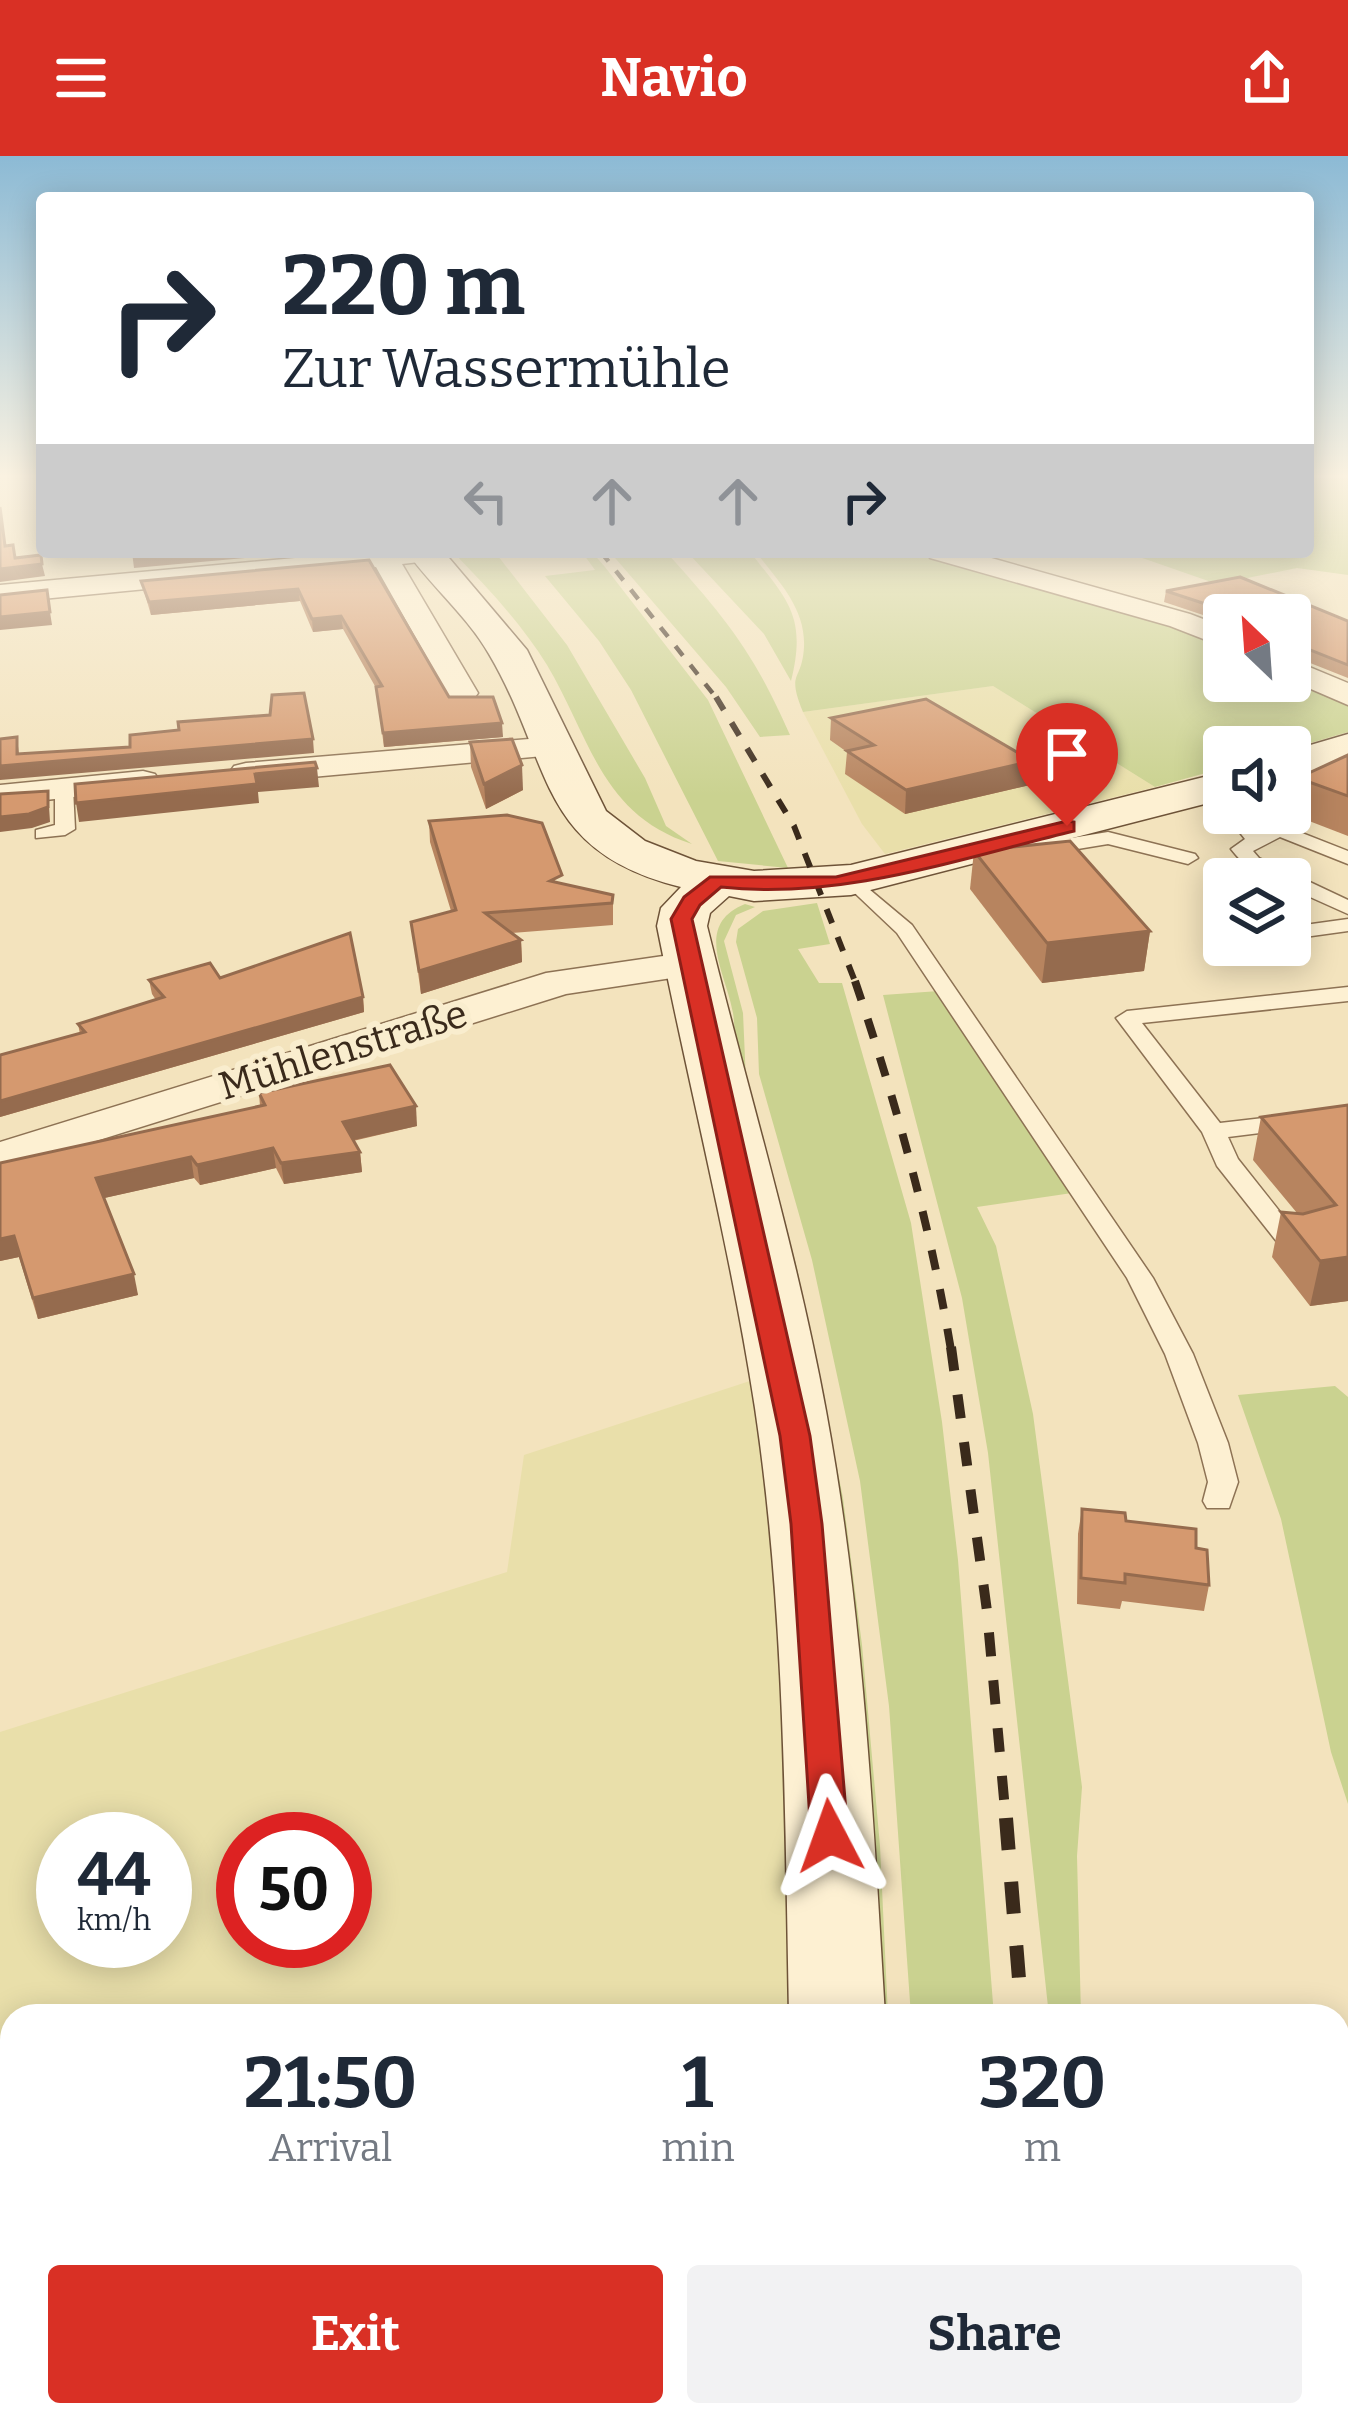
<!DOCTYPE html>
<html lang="en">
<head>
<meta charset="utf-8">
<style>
	body { margin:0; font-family:Bitter,serif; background:#f2f2f3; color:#1f2937; height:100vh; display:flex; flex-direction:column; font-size:45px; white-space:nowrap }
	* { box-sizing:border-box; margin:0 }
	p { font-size:39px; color:#747a83 }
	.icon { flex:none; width:66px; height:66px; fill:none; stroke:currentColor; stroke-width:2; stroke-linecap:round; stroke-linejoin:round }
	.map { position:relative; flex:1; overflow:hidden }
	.panel { position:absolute; left:0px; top:1848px; width:1350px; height:423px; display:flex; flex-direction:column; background:#fff; border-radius:36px 36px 0 0; box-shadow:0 6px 30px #0003 }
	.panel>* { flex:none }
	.hud { position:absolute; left:36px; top:36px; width:1278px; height:366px; border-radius:12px; box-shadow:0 6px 30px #0003; background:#fff; color:#1f2937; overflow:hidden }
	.needle { width:78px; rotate:335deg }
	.controls { position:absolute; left:1203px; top:438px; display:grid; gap:24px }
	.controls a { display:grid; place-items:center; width:108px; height:108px; border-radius:12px; background:#fff; box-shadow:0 6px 30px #0003; font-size:60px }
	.speed { position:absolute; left:36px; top:1656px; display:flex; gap:24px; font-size:60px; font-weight:700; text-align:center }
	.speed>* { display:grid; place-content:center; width:156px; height:156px; border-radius:50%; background:#fff; box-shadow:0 6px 30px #0003; line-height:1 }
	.speed small { font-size:30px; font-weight:400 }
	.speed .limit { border:18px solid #d22; background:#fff; color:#111 }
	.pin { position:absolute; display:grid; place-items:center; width:102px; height:102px; color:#fff; margin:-123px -51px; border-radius:50% 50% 50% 0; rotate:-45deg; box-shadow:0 0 12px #0007 }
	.pin .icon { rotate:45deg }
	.me { position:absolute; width:132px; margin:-66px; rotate:356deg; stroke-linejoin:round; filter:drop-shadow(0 0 9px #0008) }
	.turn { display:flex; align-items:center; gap:42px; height:252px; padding:0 48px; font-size:54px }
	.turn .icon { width:156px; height:156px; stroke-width:2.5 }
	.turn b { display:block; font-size:84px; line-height:102px }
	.lanes { display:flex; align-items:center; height:114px; padding:0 48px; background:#0003; justify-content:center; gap:60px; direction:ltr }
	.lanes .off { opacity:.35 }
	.eta { display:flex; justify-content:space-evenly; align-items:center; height:204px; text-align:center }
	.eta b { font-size:72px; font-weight:700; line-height:84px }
	.primary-button { display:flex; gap:24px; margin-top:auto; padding:24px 48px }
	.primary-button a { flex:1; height:138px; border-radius:12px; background:#d93025; color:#fff; font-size:48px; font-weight:700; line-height:138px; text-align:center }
	.primary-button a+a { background:#f2f2f3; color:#1f2937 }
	header { display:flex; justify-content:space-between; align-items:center; height:156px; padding:0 48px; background:#d93025; color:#fff; font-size:54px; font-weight:700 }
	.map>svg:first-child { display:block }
</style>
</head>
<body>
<header><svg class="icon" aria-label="menu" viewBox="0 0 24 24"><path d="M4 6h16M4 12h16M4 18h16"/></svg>Navio<svg class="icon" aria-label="share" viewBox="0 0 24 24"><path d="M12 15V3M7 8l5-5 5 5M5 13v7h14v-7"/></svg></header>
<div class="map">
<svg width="1348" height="2270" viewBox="0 0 1348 2270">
	<rect width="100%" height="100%" fill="#f3e3bd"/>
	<g fill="#e9dfaa" fill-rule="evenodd">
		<path d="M 993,530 L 1155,631 L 885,698 L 862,668 L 803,556 Z"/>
		<path d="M 759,1222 L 787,1406 L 802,1860 L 12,1860 L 12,2259 L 560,2259 L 535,2270 L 0,2270 L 0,1576 L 507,1416 L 524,1299 ZM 63,1683 L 165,1683 L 165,1785 L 63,1785 ZM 243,1683 L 345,1683 L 345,1785 L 243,1785 Z"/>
	</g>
	<g fill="#cad290">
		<path d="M 1308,322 L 1348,322 L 1348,419 L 1297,412 L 1217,428 L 1125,396 L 1308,396 Z"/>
		<path d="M 453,396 L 495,396 L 567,489 L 645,622 L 666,670 L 692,688 C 601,659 591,583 547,509 C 521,467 487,431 453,396 Z"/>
		<path d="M 582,396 L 592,396 L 605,411 L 708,544 L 788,712 L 718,705 L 631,534 L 599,485 L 545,420 L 595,414 Z"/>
		<path d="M 610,396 L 666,396 C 726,462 754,497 790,579 L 760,581 L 726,531 Z"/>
		<path d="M 687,396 L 750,396 C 788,444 807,461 791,525 L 764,478 Z"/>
		<path d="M 756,396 L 930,396 L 1224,487 L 1224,525 L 1290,525 L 1290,517 L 1348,543 L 1348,576 L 1290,593 L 1224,591 L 1224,612 L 1155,631 L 993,530 L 803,556 C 786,514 802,527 804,491 C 806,452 778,425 756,396 Z"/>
		<path d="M 817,747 L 830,788 L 798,793 L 819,827 L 842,827 L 911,1067 L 942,1266 L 958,1404 L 994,1860 L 911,1860 L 889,1550 L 860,1325 L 812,1104 L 759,918 L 757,862 L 736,786 L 738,773 L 763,755 Z"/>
		<path d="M 745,748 L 755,751 L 736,759 L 724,785 L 743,857 L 746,925 L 797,1112 L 843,1342 L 862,1489 L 880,1690 L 888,1860 L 867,1860 L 733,915 C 733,896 736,875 733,857 C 726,817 693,769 745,748 Z"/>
		<path d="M 939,835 L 1072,1037 L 977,1051 L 996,1090 L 1033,1258 L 1082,1631 L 1077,1700 L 1081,1860 L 1049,1860 L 988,1297 L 962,1142 L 883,839 Z"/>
		<path d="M 1335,1230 L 1348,1241 L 1348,1648 L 1331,1596 L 1281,1363 L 1238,1239 Z"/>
		<path d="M 1338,2113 L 1348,2113 L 1348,2270 L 1102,2270 L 1101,2259 L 1338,2259 Z"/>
	</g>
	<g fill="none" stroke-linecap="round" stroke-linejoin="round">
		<defs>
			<g id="lane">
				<path d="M 64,626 L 73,632 L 75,673 L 65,679 L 36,682 L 36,674 L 55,669 L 55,632 Z"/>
				<path d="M 1255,657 L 1279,657 L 1254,671 L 1260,676 L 1279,668 L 1348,695 L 1348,708 L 1280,681 L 1253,695 L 1259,702 L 1348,744 L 1348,758 L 1290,732 L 1290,723 C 1264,723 1247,714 1231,693 L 1245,683 L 1234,669 Z"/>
				<path d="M 1108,676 L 1195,698 L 1198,702 L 1188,708 L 1108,688 L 1035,700 L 1025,694 L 1035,688 Z"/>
				<path d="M 851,718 L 912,769 L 1153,1122 L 1193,1198 L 1228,1287 L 1238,1326 L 1229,1352 L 1207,1352 L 1203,1345 L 1208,1326 L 1198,1287 L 1165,1198 L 1127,1122 L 897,777 L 841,724 Z"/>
				<path d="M 1348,763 L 1348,775 L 1290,783 L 1290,771 Z"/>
				<path d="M 1348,831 L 1348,845 L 1142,867 L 1220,967 L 1348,952 L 1348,966 L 1228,981 L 1238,1003 L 1307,1090 L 1294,1098 L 1285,1096 L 1217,1010 L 1202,976 L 1116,862 L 1127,855 Z"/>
			</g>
			<g id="street">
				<path d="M 361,396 L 439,396 L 437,404 L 402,408 L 478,537 L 473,544 L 451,544 L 376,411 L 0,447 L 0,429 Z"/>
				<path d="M 926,396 L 970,396 L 1190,458 L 1224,471 L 1224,491 L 1170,470 L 930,402 Z"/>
				<path d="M 1290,503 L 1348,527 L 1348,549 L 1290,524 Z"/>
				<path d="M 553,581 L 565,584 L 570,591 L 565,598 L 246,627 L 234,624 L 229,617 L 234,610 L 246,607 Z"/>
				<path d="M 143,615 L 155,618 L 160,625 L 155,632 L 0,649 L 0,629 Z"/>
				<path d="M 691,796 L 705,799 L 711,808 L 705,817 L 566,838 L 0,1015 L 0,986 L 546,817 Z"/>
				<path d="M 565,2259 L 673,2259 L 668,2270 L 560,2270 Z"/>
			</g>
			<g id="secondary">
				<path d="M 407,396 L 444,396 L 527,494 L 606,655 L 645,685 L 696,705 L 754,715 L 851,709 L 1224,616 L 1224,643 L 851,739 L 754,745 L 729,740 L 710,757 L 707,770 C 747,932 796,1091 826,1255 C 863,1455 873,1658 885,1860 L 789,1860 C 785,1657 785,1453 755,1252 C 730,1090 689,931 657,770 L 661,752 L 681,731 C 535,695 553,606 489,498 C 468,461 432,431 407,396 Z"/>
				<path d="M 1348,578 L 1348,605 L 1290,622 L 1290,595 Z"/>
				<rect x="790" y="2259" width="114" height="11"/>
			</g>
		</defs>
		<use href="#lane" stroke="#8d7254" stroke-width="3"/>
		<use href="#street" stroke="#8d7254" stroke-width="3"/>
		<use href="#secondary" stroke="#6e5338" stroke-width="3"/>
		<use href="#lane" fill="#fdf0d2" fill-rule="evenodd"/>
		<use href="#street" fill="#fdf0d2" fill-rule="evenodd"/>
		<use href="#secondary" fill="#fdf0d2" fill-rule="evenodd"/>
		<path stroke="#3a2a1b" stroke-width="4.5" stroke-dasharray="12 12" stroke-linecap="butt" d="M 601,396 L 718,544"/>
		<path stroke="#3a2a1b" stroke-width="6" stroke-dasharray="15 15" stroke-linecap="butt" d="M 716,541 L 794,670 L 856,828"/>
		<path stroke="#3a2a1b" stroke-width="8" stroke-dasharray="20 20" stroke-linecap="butt" d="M 855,825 C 896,946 930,1068 951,1194"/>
		<path stroke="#3a2a1b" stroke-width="10" stroke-dasharray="24 24" stroke-linecap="butt" d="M 951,1191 L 987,1455 L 1006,1665"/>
		<g stroke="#3a2a1b" stroke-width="14" stroke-dasharray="32 32" stroke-linecap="butt">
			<path d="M 1006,1662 L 1022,1860"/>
			<path d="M 1057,2259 L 1058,2270"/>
		</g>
	</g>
	<g fill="#b7845f">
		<path d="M 369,404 L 449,541 L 503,581 L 384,591 L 376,532 L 343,473 L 313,476 L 300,445 L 151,459 L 141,425 Z"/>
		<path d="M 1166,435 L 1348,465 L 1348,522 L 1290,499 L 1290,459 L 1224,459 L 1224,466 L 1164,446 Z"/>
		<path d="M 831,562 L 1030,629 L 905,658 L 845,618 L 847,596 L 830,584 Z"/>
		<path d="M 470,586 L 523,634 L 486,653 L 471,611 Z"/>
		<path d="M 1348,599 L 1348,680 L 1291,658 L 1298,622 Z"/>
		<path d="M 429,665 L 562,728 L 613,739 L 613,769 L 512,777 L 521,784 L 522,806 L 421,838 L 411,766 L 451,755 L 430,686 Z"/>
		<path d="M 974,695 L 1150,775 L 1144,815 L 1042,827 L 970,733 Z"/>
		<path d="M 220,822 L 363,841 L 364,856 L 0,961 L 0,899 L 80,878 L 78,868 L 156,844 L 152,838 L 149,824 Z"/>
		<path d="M 259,937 L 417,970 L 353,985 L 360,996 L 362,1016 L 284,1028 L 276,1012 L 200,1029 L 194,1022 L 104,1042 L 138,1139 L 38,1163 L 19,1101 L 0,1105 L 0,1007 L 260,950 Z"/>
		<path d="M 1348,949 L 1348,1145 L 1310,1150 L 1272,1101 L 1281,1056 L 1297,1057 L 1253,1004 L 1261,961 Z"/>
		<path d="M 1082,1353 L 1126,1365 L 1196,1392 L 1209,1429 L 1204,1455 L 1122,1445 L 1120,1453 L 1077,1448 L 1078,1378 Z"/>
	</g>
	<g fill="#956b4e">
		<path d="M 132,396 L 312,396 L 134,412 Z"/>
		<path d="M 42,408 L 45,420 L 0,426 L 0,413 Z"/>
		<path d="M 298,433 L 300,445 L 151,459 L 149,446 Z"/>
		<path d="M 50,456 L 52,469 L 0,474 L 0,461 Z"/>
		<path d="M 341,460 L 343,473 L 313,476 L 312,463 Z"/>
		<path d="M 502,567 L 503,581 L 384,591 L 383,577 Z"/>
		<path d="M 17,581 L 20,608 L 313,583 L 314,597 L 0,624 L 0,610 L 17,598 Z"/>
		<path d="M 1032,605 L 1030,629 L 905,658 L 906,634 Z"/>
		<path d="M 522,609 L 523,634 L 486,653 L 484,628 Z"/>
		<path d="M 317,612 L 319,631 L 258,636 L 259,647 L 79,666 L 76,647 L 255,618 Z"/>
		<path d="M 48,635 L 50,666 L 32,672 L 0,676 L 0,661 Z"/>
		<path d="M 1150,775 L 1144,815 L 1042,827 L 1047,787 Z"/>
		<path d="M 521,784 L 522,806 L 421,838 L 419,815 Z"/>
		<path d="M 363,841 L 364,856 L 0,961 L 0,945 Z"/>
		<path d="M 416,950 L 417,970 L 345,986 L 343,966 Z"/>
		<path d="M 273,992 L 276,1012 L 200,1029 L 197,1009 Z"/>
		<path d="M 360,996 L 362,1016 L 284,1028 L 281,1007 Z"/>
		<path d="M 191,1001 L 194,1022 L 100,1043 L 96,1022 Z"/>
		<path d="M 14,1080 L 19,1101 L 0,1105 L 0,1083 Z"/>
		<path d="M 1348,1101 L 1348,1145 L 1310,1150 L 1320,1105 Z"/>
		<path d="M 134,1118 L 138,1139 L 38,1163 L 33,1142 Z"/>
	</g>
	<g fill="#d5996f" stroke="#956b4e" stroke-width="3">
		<path d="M 0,351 L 5,390 L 13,389 L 15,402 L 41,399 L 42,408 L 0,413 Z"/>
		<path d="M 369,404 L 449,541 L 493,541 L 502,567 L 383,577 L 376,531 L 382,530 L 341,460 L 312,463 L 298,433 L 149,446 L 141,425 Z"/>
		<path d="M 1240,421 L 1348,465 L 1348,509 L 1290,486 L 1290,459 L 1229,459 L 1227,455 L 1166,435 Z"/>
		<path d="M 47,434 L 50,456 L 0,461 L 0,439 Z"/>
		<path d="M 304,537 L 313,583 L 0,610 L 0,583 L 17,581 L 17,598 L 130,591 L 130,579 L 179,574 L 178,566 L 270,559 L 272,539 Z"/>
		<path d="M 926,543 L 1032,605 L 906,634 L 847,595 L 874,589 L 831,562 Z"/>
		<path d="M 512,583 L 522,609 L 484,628 L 470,586 Z"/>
		<path d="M 1348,599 L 1348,640 L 1298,622 Z"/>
		<path d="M 315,606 L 317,612 L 255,618 L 257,628 L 76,647 L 75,628 Z"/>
		<path d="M 48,635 L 48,651 L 29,658 L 0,661 L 0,638 Z"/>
		<path d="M 507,659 L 542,667 L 562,719 L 550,725 L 613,739 L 612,747 L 485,757 L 521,784 L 419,815 L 411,766 L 456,754 L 429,665 Z"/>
		<path d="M 1070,685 L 1150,775 L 1047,787 L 974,695 Z"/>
		<path d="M 350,777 L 363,841 L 0,945 L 0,899 L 85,876 L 78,868 L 164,841 L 149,824 L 210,807 L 220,822 Z"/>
		<path d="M 390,909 L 416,950 L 343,966 L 360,996 L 281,1007 L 273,992 L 197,1009 L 191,1001 L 96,1022 L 134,1118 L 33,1142 L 14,1080 L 0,1083 L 0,1007 L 265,949 L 259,937 Z"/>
		<path d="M 1348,949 L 1348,1101 L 1320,1105 L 1281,1056 L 1303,1058 L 1336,1049 L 1261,961 Z"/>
		<path d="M 1082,1353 L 1125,1357 L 1126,1365 L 1196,1373 L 1196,1392 L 1207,1394 L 1209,1429 L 1125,1418 L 1125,1427 L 1081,1422 Z"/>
	</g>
	<linearGradient id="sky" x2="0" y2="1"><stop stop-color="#8cbad5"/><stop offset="0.5" stop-color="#faf2e1"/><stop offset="1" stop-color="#faf2e1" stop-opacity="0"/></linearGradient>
	<rect width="1348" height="640" fill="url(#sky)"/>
	<path fill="#d93025" stroke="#8d1f18" stroke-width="3" d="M 1067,665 L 1074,666 L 1074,675 C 958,703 842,744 721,731 L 700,749 L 692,763 L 810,1280 L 822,1368 L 848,1680 L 842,1691 L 830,1695 L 817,1691 L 811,1680 L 791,1368 L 780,1280 L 671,763 L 684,741 L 710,721 L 836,721 Z"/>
	<g text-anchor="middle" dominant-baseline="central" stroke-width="12" stroke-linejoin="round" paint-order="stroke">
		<g font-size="39" fill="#3a2a1b" stroke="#f9edce">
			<text transform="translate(343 894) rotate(-17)">Mühlenstraße</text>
		</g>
	</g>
</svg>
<div class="controls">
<a><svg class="needle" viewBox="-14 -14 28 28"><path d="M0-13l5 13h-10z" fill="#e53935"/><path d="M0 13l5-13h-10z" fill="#747a83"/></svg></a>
<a><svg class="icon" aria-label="sound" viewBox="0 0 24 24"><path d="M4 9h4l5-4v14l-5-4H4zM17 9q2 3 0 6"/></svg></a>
<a><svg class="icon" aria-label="layers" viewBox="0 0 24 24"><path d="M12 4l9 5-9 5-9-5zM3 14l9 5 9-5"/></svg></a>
</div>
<div class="speed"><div>44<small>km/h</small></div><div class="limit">50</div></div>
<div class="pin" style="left:1067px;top:670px;background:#d93025"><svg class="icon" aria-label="arrive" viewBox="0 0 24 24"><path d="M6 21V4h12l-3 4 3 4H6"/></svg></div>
<svg class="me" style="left:830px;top:1680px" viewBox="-20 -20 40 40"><path d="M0-17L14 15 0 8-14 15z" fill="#d93025" stroke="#fff" stroke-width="4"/></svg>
<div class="hud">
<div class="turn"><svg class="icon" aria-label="right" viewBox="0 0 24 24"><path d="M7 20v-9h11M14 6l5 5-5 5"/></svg><div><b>220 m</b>Zur Wassermühle</div></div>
<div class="lanes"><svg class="icon off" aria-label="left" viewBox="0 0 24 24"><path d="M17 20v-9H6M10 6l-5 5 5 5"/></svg><svg class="icon off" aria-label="ahead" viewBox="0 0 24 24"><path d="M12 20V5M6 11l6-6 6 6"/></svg><svg class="icon off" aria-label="ahead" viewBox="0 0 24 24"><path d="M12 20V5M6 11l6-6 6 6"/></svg><svg class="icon" aria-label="right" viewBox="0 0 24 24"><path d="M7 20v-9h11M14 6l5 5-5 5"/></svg></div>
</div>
<section class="panel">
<div class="eta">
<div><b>21:50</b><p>Arrival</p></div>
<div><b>1</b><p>min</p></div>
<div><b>320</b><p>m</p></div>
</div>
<div class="primary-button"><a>Exit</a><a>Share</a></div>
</section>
</div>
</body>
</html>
